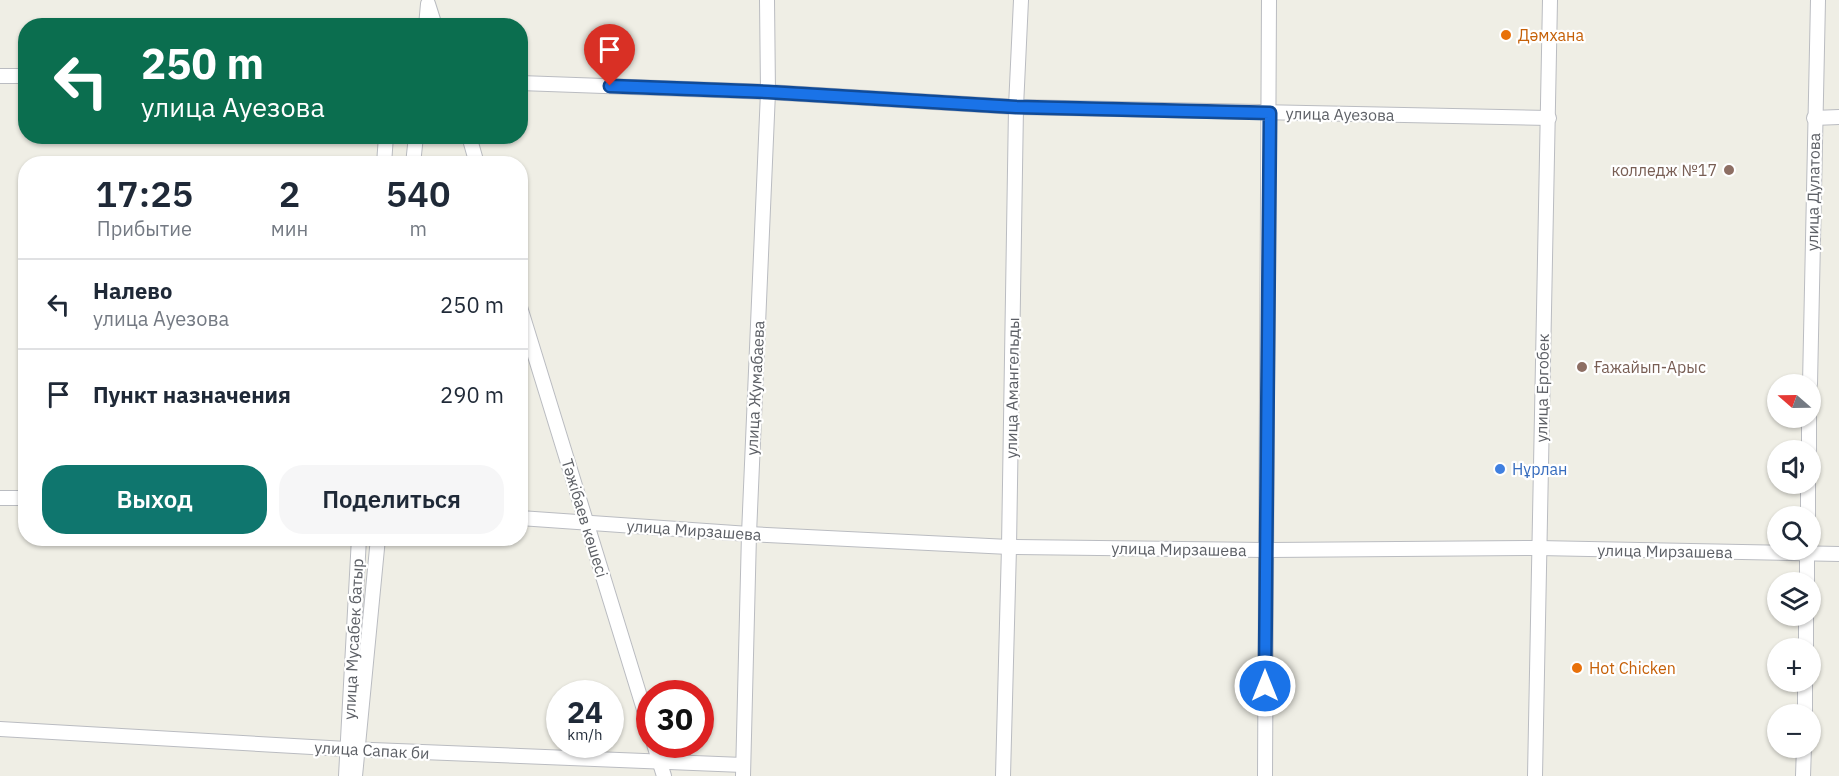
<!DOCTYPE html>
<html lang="ru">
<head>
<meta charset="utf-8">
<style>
	body { margin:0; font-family:"IBM Plex Sans",sans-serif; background:#f6f6f7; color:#1f2937; height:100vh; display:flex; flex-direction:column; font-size:22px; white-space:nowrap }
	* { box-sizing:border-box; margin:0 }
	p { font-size:20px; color:#747a83 }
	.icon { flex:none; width:33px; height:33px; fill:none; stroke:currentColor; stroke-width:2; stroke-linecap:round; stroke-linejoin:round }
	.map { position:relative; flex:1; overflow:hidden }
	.details { position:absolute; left:18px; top:156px; width:510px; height:390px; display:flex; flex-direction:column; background:#fff; border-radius:24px; box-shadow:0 2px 4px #0004 }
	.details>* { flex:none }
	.top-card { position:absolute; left:18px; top:18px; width:510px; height:126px; border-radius:24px; box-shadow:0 2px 4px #0004; background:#0b6e4f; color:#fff; overflow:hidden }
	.needle { width:39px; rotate:290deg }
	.fabs { position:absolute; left:1767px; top:374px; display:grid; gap:12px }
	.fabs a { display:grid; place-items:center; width:54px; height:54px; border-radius:50%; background:#fff; box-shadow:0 2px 4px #0004; font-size:30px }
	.speed { position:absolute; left:546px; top:680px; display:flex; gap:12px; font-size:30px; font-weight:700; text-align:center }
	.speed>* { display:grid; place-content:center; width:78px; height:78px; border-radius:50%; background:#fff; box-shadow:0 2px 4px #0004; line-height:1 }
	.speed small { font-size:15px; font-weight:400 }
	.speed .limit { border:9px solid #d22; background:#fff; color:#111 }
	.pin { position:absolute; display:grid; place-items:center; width:51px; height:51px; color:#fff; margin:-62px -26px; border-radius:50% 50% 50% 0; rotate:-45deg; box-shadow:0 0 6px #0007 }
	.pin .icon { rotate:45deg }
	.me { position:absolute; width:66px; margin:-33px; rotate:0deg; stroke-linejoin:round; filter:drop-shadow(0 0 4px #0008) }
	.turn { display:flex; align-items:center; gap:21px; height:126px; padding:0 24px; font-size:27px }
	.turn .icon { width:78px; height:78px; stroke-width:2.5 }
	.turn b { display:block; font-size:42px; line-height:51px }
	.eta { display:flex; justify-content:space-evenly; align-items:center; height:102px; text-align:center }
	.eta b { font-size:36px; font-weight:600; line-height:42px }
	.button { display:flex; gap:12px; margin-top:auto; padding:12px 24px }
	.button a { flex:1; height:69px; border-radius:24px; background:#0f766e; color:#fff; font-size:24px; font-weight:600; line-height:69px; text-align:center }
	.button a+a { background:#f6f6f7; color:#1f2937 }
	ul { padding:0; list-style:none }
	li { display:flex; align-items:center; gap:18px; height:90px; padding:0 24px; border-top:2px solid #e0e1e3 }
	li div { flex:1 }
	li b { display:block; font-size:22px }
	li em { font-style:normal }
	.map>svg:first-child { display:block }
</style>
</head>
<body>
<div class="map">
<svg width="1839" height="776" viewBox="0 0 1839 776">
	<rect width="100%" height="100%" fill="#efeee5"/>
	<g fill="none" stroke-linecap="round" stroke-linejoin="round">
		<defs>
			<g id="street">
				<path d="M 426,26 L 428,4 L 435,26"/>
				<path d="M 0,76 L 26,76"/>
				<path d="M 520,83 L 768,92 L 1016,107 L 1549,118"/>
				<path d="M 1814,118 L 1839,117"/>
				<path d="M 469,136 L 477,164"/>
				<path d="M 384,164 L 386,136"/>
				<path d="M 413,164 L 416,136"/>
				<path d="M 520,307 L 650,729"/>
				<path d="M 1810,384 L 1818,0"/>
				<path d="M 1809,450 L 1809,417"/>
				<path d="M 0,498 L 26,498"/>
				<path d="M 1808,516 L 1808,483"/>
				<path d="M 520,518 L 749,534 L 1009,547 L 1265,550 L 1538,548 L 1839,554"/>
				<path d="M 1807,582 L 1807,549"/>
				<path d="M 1806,648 L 1806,615"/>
				<path d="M 1805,714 L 1805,681"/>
				<path d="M 0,729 L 347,749 L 743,765"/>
				<path d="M 654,744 L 664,776"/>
				<path d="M 346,776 L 359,538"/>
				<path d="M 355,776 L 378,538"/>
				<path d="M 743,776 L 749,534 L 768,92 L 767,0"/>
				<path d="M 1003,776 L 1009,547 L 1016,107 L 1021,0"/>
				<path d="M 1265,776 L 1269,0"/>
				<path d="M 1535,776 L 1550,0"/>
				<path d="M 1803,776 L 1804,747"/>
			</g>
		</defs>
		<use href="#street" stroke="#babcc1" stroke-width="16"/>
		<use href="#street" stroke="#fff" stroke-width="14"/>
	</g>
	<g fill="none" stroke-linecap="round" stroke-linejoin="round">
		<defs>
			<path id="route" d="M 610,86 L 768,92 L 1016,107 L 1270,113 L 1265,686"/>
		</defs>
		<use href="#route" stroke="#114b97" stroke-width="15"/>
		<use href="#route" stroke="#1a73e8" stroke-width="10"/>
	</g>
	<g fill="#e8710a" stroke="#fff" stroke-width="2">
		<circle cx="1506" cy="35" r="6"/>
		<circle cx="1577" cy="668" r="6"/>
	</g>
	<g fill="#8d6e63" stroke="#fff" stroke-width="2">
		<circle cx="1729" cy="170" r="6"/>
		<circle cx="1582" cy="367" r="6"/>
	</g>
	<circle fill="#3f7fe0" stroke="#fff" stroke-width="2" cx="1500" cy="469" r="6"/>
	<g text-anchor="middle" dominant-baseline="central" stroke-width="4.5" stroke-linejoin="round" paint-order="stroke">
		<g font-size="16" fill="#c56008" stroke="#fff" text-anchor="start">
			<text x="1518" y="35">Дәмхана</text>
			<text x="1589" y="668">Hot Chicken</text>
		</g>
		<g font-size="16" fill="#5d6066" stroke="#fff">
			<text transform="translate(1340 114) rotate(1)">улица Ауезова</text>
			<text transform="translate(1813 192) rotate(-89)">улица Дулатова</text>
			<text transform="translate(755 388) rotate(-87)">улица Жумабаева</text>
			<text transform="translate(1012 388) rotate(-89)">улица Амангельды</text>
			<text transform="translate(1542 388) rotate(-89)">улица Ергобек</text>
			<text transform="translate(585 518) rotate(73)">Тәжібаев көшесі</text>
			<text transform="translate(694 530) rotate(4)">улица Мирзашева</text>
			<text transform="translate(1179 549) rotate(1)">улица Мирзашева</text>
			<text transform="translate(1665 551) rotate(1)">улица Мирзашева</text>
			<text transform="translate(353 639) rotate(-87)">улица Мусабек батыр</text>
			<text transform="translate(372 750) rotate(3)">улица Сапак би</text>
		</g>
		<g font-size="16" fill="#785e54" stroke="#fff" text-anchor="end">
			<text x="1717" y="170">колледж №17</text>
			<text x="1594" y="367" text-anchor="start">Ғажайып-Арыс</text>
		</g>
		<g font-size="16" fill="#366cbe" stroke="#fff" text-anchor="start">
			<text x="1512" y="469">Нұрлан</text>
		</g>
	</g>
</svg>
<div class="fabs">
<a><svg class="needle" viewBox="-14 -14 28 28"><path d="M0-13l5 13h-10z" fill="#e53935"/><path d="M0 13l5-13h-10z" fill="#747a83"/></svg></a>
<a><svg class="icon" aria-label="sound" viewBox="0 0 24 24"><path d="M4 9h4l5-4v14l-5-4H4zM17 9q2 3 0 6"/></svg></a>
<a><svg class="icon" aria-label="search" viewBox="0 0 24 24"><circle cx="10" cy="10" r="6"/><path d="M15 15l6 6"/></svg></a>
<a><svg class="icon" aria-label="layers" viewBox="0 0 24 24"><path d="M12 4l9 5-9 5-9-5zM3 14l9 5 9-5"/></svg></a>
<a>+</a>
<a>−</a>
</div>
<div class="speed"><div>24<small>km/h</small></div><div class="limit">30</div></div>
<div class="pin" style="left:610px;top:86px;background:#d93025"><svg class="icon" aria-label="arrive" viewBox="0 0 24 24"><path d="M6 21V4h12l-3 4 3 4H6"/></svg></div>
<svg class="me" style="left:1265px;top:686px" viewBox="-20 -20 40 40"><circle r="17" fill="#1a73e8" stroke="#fff" stroke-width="3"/><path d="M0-11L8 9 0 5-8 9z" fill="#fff"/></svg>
<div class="top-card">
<div class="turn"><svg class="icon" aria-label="left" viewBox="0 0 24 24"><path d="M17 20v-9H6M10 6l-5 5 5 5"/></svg><div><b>250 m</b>улица Ауезова</div></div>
</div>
<section class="details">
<div class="eta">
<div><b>17:25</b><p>Прибытие</p></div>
<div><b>2</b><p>мин</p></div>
<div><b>540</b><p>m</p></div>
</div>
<ul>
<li><svg class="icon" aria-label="left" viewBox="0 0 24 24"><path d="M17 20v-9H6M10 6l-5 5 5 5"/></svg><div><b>Налево</b><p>улица Ауезова</p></div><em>250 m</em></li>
<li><svg class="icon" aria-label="arrive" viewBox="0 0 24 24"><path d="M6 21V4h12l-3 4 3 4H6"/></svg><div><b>Пункт назначения</b></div><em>290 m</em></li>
</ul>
<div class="button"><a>Выход</a><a>Поделиться</a></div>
</section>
</div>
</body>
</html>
